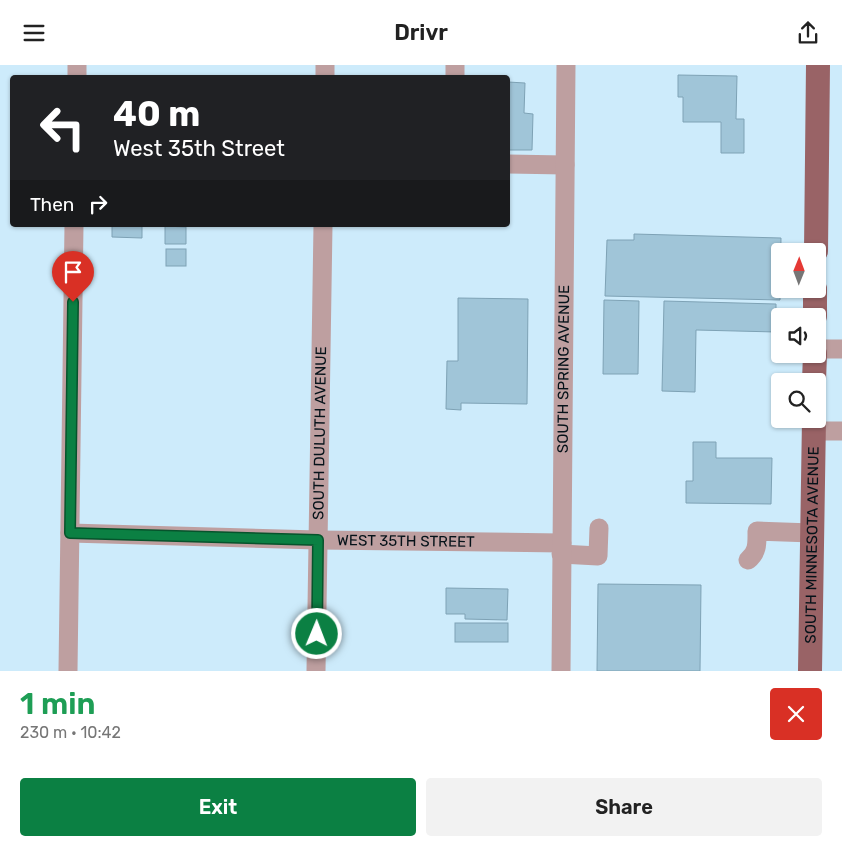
<!DOCTYPE html>
<html lang="en">
<head>
<meta charset="utf-8">
<style>
	body { margin:0; font-family:Rubik,sans-serif; background:#f2f2f2; color:#222; height:100vh; display:flex; flex-direction:column; font-size:19px; white-space:nowrap }
	* { box-sizing:border-box; margin:0 }
	p { font-size:16px; color:#767676 }
	.icon { flex:none; width:28px; height:28px; fill:none; stroke:currentColor; stroke-width:2; stroke-linecap:round; stroke-linejoin:round }
	.map { position:relative; height:606px; overflow:hidden }
	.details { display:flex; flex-direction:column; background:#fff; flex:1 }
	.details>* { flex:none }
	.banner { position:absolute; left:10px; top:10px; width:500px; height:152px; border-radius:5px; box-shadow:0 1px 4px #0004; background:#202124; color:#fff; overflow:hidden }
	.needle { width:32px; rotate:1deg }
	.buttons { position:absolute; left:771px; top:178px; display:grid; gap:10px }
	.buttons a { display:grid; place-items:center; width:55px; height:55px; border-radius:5px; background:#fff; box-shadow:0 1px 4px #0004; font-size:25px }
	.pin { position:absolute; display:grid; place-items:center; width:42px; height:42px; color:#fff; margin:-51px -21px; border-radius:50% 50% 50% 0; rotate:-45deg; box-shadow:0 0 5px #0007 }
	.pin .icon { rotate:45deg }
	.me { position:absolute; width:55px; margin:-28px; rotate:1deg; stroke-linejoin:round; filter:drop-shadow(0 0 4px #0008) }
	.turn { display:flex; align-items:center; gap:18px; height:105px; padding:0 20px; font-size:22px }
	.turn .icon { width:65px; height:65px; stroke-width:2.5 }
	.turn b { display:block; font-size:35px; line-height:42px }
	.then { display:flex; align-items:center; height:48px; padding:0 20px; background:#0003; gap:10px; font-size:19px }
	.round { display:grid; place-items:center; flex:none; width:52px; height:52px; border-radius:5px; background:#f2f2f2 }
	.summary { display:flex; align-items:center; justify-content:space-between; height:85px; padding:0 20px }
	h1 { font-size:30px; font-weight:600; line-height:38px; color:#1e9e55 }
	.cta { display:flex; gap:10px; margin-top:auto; padding:10px 20px }
	.cta a { flex:1; height:58px; border-radius:5px; background:#0b8043; color:#fff; font-size:20px; font-weight:600; line-height:58px; text-align:center }
	.cta a+a { background:#f2f2f2; color:#222 }
	header { display:flex; justify-content:space-between; align-items:center; height:65px; padding:0 20px; background:#fff; font-size:22px; font-weight:600 }
	.map>svg:first-child { display:block }
</style>
</head>
<body>
<header><svg class="icon" aria-label="menu" viewBox="0 0 24 24"><path d="M4 6h16M4 12h16M4 18h16"/></svg>Drivr<svg class="icon" aria-label="share" viewBox="0 0 24 24"><path d="M12 15V3M7 8l5-5 5 5M5 13v7h14v-7"/></svg></header>
<div class="map">
<svg width="842" height="606" viewBox="0 0 842 606">
	<rect width="100%" height="100%" fill="#cdebfb"/>
	<g fill="#a0c5d8" stroke="#7ea2b5">
		<path d="M 678,10 L 737,11 L 736,54 L 744,54 L 744,88 L 721,88 L 721,57 L 683,57 L 683,32 L 678,32 Z"/>
		<path d="M 508,17 L 525,18 L 524,48 L 533,49 L 532,85 L 508,85 Z"/>
		<path d="M 112,160 L 142,160 L 142,173 L 112,172 Z"/>
		<path d="M 165,161 L 186,162 L 186,179 L 165,179 Z"/>
		<path d="M 634,169 L 781,173 L 780,235 L 605,231 L 607,175 L 634,175 Z"/>
		<rect x="166" y="184" width="20" height="17"/>
		<path d="M 458,233 L 528,234 L 527,339 L 461,338 L 461,345 L 446,344 L 447,296 L 458,296 Z"/>
		<path d="M 604,235 L 639,236 L 638,309 L 603,309 Z"/>
		<path d="M 664,236 L 776,239 L 776,267 L 696,265 L 695,327 L 662,326 Z"/>
		<path d="M 693,377 L 716,377 L 716,393 L 772,393 L 771,439 L 686,438 L 686,416 L 693,416 Z"/>
		<path d="M 598,519 L 701,520 L 700,606 L 597,606 Z"/>
		<path d="M 446,523 L 508,524 L 507,555 L 465,554 L 465,549 L 446,549 Z"/>
		<rect x="455" y="558" width="53" height="19"/>
	</g>
	<g fill="none" stroke-linecap="round" stroke-linejoin="round">
		<g stroke="#be9fa0" stroke-width="19">
			<path d="M 77,12 L 77,0"/>
			<path d="M 325,12 L 325,0"/>
			<path d="M 455,12 L 455,0"/>
			<path d="M 508,99 L 565,100"/>
			<path d="M 818,284 L 842,284"/>
			<path d="M 814,366 L 842,366"/>
			<path id="s1" d="M 70,468 L 318,475 L 562,478"/>
			<path d="M 561,489 L 598,491 L 599,463"/>
			<path d="M 748,495 C 758,487 757,478 757,466 L 812,468"/>
			<path d="M 68,606 L 74,160"/>
			<path id="s2" d="M 316,606 L 323,160"/>
			<path id="s3" d="M 561,606 L 566,0"/>
		</g>
		<g stroke="#996366" stroke-width="24">
			<path d="M 816,186 L 818,0"/>
			<path d="M 815,251 L 815,224"/>
			<path d="M 814,316 L 815,289"/>
			<path id="s4" d="M 810,606 L 814,354"/>
		</g>
	</g>
	<g fill="none" stroke-linecap="round" stroke-linejoin="round">
		<defs>
			<path id="route" d="M 73,237 L 70,468 L 318,475 L 317,569"/>
		</defs>
		<use href="#route" stroke="#07532c" stroke-width="12"/>
		<use href="#route" stroke="#0b8043" stroke-width="9"/>
	</g>
	<g text-anchor="middle" dominant-baseline="central" stroke-width="4" stroke-linejoin="round" paint-order="stroke">
		<g font-size="15" fill="#051219" stroke="#e7f6fe">
			<text stroke="none"><textPath href="#s3" startOffset="302">SOUTH SPRING AVENUE</textPath></text>
			<text stroke="none"><textPath href="#s2" startOffset="238">SOUTH DULUTH AVENUE</textPath></text>
			<text stroke="none"><textPath href="#s1" startOffset="336">WEST 35TH STREET</textPath></text>
			<text stroke="none"><textPath href="#s4" startOffset="126">SOUTH MINNESOTA AVENUE</textPath></text>
		</g>
	</g>
</svg>
<div class="buttons">
<a><svg class="needle" viewBox="-14 -14 28 28"><path d="M0-13l5 13h-10z" fill="#e53935"/><path d="M0 13l5-13h-10z" fill="#767676"/></svg></a>
<a><svg class="icon" aria-label="sound" viewBox="0 0 24 24"><path d="M4 9h4l5-4v14l-5-4H4zM17 9q2 3 0 6"/></svg></a>
<a><svg class="icon" aria-label="search" viewBox="0 0 24 24"><circle cx="10" cy="10" r="6"/><path d="M15 15l6 6"/></svg></a>
</div>
<div class="pin" style="left:73px;top:237px;background:#d93025"><svg class="icon" aria-label="arrive" viewBox="0 0 24 24"><path d="M6 21V4h12l-3 4 3 4H6"/></svg></div>
<svg class="me" style="left:317px;top:569px" viewBox="-20 -20 40 40"><circle r="17" fill="#0b8043" stroke="#fff" stroke-width="3"/><path d="M0-11L8 9 0 5-8 9z" fill="#fff"/></svg>
<div class="banner">
<div class="turn"><svg class="icon" aria-label="left" viewBox="0 0 24 24"><path d="M17 20v-9H6M10 6l-5 5 5 5"/></svg><div><b>40 m</b>West 35th Street</div></div>
<div class="then">Then<svg class="icon" aria-label="right" viewBox="0 0 24 24"><path d="M7 20v-9h11M14 6l5 5-5 5"/></svg></div>
</div>
</div>
<section class="details">
<div class="summary"><div><h1>1 min</h1><p>230 m · 10:42</p></div><a class="round" style="background:#d93025;color:#fff"><svg class="icon" aria-label="close" viewBox="0 0 24 24"><path d="M6 6l12 12M18 6L6 18"/></svg></a></div>
<div class="cta"><a>Exit</a><a>Share</a></div>
</section>
</body>
</html>
